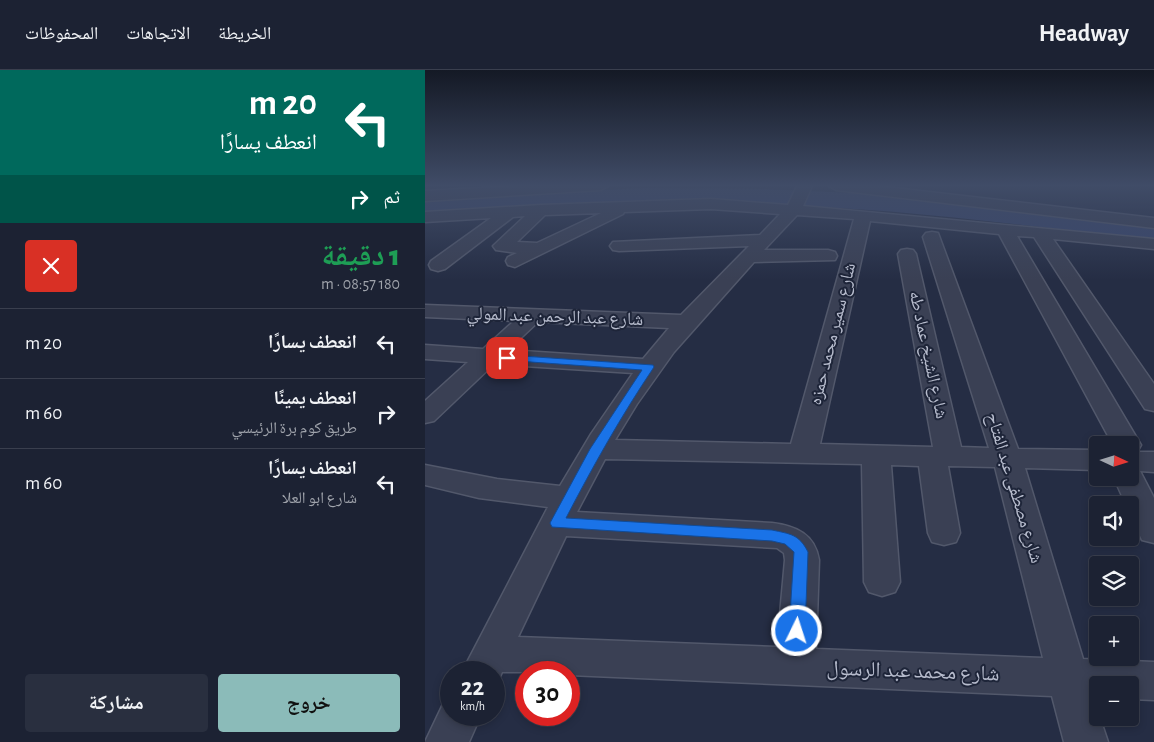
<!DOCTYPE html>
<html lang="ar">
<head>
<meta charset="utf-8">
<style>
	body { margin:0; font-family:"Alegreya Sans","Noto Naskh Arabic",sans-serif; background:#292f3f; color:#f1f3f6; direction:rtl; height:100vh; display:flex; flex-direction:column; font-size:19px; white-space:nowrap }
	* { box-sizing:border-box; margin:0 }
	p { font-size:16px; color:#a0a4ac }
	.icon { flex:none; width:28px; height:28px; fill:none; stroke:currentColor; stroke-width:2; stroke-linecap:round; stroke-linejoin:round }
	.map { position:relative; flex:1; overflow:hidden; direction:ltr }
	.drawer { display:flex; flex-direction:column; background:#1c2233; width:425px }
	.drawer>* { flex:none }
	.banner { background:#00695c; color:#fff; overflow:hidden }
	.needle { width:32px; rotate:94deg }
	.fabs { position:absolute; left:664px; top:366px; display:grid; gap:10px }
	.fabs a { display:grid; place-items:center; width:50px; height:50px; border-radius:5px; background:#1c2233; box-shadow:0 2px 8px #0003,0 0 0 1px #3a3f4e; font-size:25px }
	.speed { position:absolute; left:15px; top:591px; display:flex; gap:10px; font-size:25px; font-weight:700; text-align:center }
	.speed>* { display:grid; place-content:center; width:65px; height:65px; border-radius:50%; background:#1c2233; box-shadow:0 2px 8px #0003,0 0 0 1px #3a3f4e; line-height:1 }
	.speed small { font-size:12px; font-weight:400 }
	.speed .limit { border:8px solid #d22; background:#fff; color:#111 }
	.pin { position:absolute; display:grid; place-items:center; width:42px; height:42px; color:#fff; margin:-21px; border-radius:10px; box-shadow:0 2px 8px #0006 }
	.me { position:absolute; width:55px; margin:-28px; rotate:4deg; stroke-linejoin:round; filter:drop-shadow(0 0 4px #0008) }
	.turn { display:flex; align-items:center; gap:18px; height:105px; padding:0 25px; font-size:22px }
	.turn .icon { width:65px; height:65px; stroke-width:2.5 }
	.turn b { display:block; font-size:35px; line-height:42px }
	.then { display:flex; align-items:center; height:48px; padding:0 25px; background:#0003; gap:10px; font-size:19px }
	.round { display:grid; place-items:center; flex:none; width:52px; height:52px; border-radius:5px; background:#292f3f }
	.summary { display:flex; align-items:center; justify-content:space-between; height:85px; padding:0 25px }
	h1 { font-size:30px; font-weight:800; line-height:38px; color:#1e9e55 }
	.cta { display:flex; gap:10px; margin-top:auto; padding:10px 25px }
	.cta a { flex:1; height:58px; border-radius:5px; background:#8bbbb9; color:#111; font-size:20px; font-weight:800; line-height:58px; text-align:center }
	.cta a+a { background:#292f3f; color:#f1f3f6 }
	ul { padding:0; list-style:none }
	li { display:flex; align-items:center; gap:15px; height:70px; padding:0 25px; border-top:1px solid #3a3f4e }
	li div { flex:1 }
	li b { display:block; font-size:19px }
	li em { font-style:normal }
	header { display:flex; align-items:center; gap:30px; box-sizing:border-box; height:70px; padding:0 25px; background:#1c2233; border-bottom:1px solid #3a3f4e }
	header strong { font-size:24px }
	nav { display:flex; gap:28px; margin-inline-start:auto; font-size:18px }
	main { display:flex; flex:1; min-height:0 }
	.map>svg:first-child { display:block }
</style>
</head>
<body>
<header>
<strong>Headway</strong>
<nav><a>الخريطة</a><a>الاتجاهات</a><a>المحفوظات</a></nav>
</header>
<main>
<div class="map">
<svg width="729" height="672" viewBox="0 0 729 672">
	<rect width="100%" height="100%" fill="#252d44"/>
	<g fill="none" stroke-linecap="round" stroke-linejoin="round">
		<path fill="#38456c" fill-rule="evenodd" d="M 220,118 L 338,119 L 452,124 L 729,152 L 729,170 C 599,156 468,137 337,135 C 224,132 112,139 0,145 L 0,129 Z"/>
		<defs>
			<g id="minor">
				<path d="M 92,116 L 183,116 L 176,120 L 0,131 L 0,121 Z"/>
				<path d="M 372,116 L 387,116 L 378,136 L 729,169 L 729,179 L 628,169 L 729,314 L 729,341 L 720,339 L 609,167 L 592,166 L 716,375 L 712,382 L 729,382 L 729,402 L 715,401 L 729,428 L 729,473 L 717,470 L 705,444 L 705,435 L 701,435 L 689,408 L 705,408 L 705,375 L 688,375 L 574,164 L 445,151 L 395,374 L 508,377 L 473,184 L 476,180 L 482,179 L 488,180 L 491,184 L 536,377 L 564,378 L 498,167 L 501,163 L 507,162 L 513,163 L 593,379 L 672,380 L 672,400 L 600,398 L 658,589 L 729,592 L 729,630 L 705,629 L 705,615 L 672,615 L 672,627 L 669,627 L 672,638 L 672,648 L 675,648 L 683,672 L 639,672 L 627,626 L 144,605 L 144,602 L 77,602 L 71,615 L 69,616 L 69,602 L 37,602 L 123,437 L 54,428 L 0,415 L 0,395 L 72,409 L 135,416 L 166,364 L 208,303 L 69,294 L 9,351 L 0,353 L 0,331 L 43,292 L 0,289 L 0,275 L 58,279 L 89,251 L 0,247 L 0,235 L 256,245 L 324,176 L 194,181 L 188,180 L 185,176 L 188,172 L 335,165 L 355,144 L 286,139 L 199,142 L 198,144 L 90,197 L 83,195 L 81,191 L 83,187 L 92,183 L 71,180 L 68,176 L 100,146 L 88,147 L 20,199 L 13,201 L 6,199 L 4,195 L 6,191 L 66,148 L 0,152 L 0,142 L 116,135 L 286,129 L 363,135 ZM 176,143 L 112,173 L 92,172 L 120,145 ZM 372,145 L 429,149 L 366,374 L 190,370 L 212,334 L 249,282 L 329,192 L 410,190 L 412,186 L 410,182 L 403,180 L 339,180 ZM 113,252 L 244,258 L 218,289 L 83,280 ZM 180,389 L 437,394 L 439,512 L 444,522 L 457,526 L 470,522 L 475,512 L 466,395 L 494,396 L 503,463 L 507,472 L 519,475 L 531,472 L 535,463 L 523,396 L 570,397 L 618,588 L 391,579 L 394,490 C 390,464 371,456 347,453 L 152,442 ZM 141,466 L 352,478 L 359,483 L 360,490 L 352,577 L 93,567 Z"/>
				<path d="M 404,116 L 452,116 L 729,148 L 729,158 L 411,120 Z"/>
				<path d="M 26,628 L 26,645 L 56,645 L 44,672 L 0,672 L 20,630 Z"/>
			</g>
		</defs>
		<use href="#minor" stroke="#52586b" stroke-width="3"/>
		<use href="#minor" fill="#3a4054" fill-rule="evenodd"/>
	</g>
	<linearGradient id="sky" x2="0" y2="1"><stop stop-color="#141925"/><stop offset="0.55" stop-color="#404c67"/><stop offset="1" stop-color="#404c67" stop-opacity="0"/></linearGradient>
	<rect width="729" height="210" fill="url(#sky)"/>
	<path fill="#1a73e8" stroke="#114b97" d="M 82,285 L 228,295 L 229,297 C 196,346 168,396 141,448 L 347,460 C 365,464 374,464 383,482 L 380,561 L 378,566 L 372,568 L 366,566 L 364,561 L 369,482 L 360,474 L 347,471 L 127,457 L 125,453 L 165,379 L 217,300 L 78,290 L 77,288 L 78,286 Z"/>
	<g text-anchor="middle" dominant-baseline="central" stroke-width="4" stroke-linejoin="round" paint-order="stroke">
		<g font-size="18" fill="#b7bccd" stroke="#1e2539">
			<text transform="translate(130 247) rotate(2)">شارع عبد الرحمن عبد المولي</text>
			<text transform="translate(408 264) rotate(-76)">شارع سمير محمد حمزه</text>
			<text transform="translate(503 285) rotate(78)">شارع الشيخ عماد طه</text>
			<text transform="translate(589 418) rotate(73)">شارع مصطفى عبد الفتاح</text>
		</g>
		<g font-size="21" fill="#b7bccd" stroke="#1e2539">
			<text transform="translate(488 601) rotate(2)">شارع محمد عبد الرسول</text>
		</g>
	</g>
</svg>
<div class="fabs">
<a><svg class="needle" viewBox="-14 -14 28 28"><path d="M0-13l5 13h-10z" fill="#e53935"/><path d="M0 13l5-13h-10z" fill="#a0a4ac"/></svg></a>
<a><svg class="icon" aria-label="sound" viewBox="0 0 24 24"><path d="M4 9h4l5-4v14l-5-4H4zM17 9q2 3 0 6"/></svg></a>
<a><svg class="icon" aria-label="layers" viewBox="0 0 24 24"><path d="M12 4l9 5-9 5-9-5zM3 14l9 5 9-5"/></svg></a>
<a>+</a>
<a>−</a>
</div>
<div class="speed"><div>22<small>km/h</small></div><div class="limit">30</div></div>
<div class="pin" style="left:82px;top:288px;background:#d93025"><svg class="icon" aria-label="arrive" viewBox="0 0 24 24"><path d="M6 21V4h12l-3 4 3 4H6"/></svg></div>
<svg class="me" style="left:372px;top:561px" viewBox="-20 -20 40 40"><circle r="17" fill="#1a73e8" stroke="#fff" stroke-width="3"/><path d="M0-11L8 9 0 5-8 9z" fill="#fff"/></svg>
</div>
<section class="drawer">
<div class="banner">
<div class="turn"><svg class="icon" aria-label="left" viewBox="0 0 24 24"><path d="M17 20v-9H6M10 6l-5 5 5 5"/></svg><div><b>20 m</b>انعطف يسارًا</div></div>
<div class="then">ثم<svg class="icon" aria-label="right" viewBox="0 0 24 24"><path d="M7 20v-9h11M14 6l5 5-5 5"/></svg></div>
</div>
<div class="summary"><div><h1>1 دقيقة</h1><p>180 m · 08:57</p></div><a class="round" style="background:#d93025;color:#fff"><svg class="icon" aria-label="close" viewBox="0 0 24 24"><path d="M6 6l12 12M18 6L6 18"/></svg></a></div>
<ul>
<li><svg class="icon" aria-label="left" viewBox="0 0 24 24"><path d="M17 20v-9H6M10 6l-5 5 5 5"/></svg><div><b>انعطف يسارًا</b></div><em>20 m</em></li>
<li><svg class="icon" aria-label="right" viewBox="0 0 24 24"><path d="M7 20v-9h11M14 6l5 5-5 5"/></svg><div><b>انعطف يمينًا</b><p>طريق كوم برة الرئيسي</p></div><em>60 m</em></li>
<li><svg class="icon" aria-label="left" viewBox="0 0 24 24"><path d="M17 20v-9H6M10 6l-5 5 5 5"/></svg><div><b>انعطف يسارًا</b><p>شارع ابو العلا</p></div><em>60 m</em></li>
</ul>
<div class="cta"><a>خروج</a><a>مشاركة</a></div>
</section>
</main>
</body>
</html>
